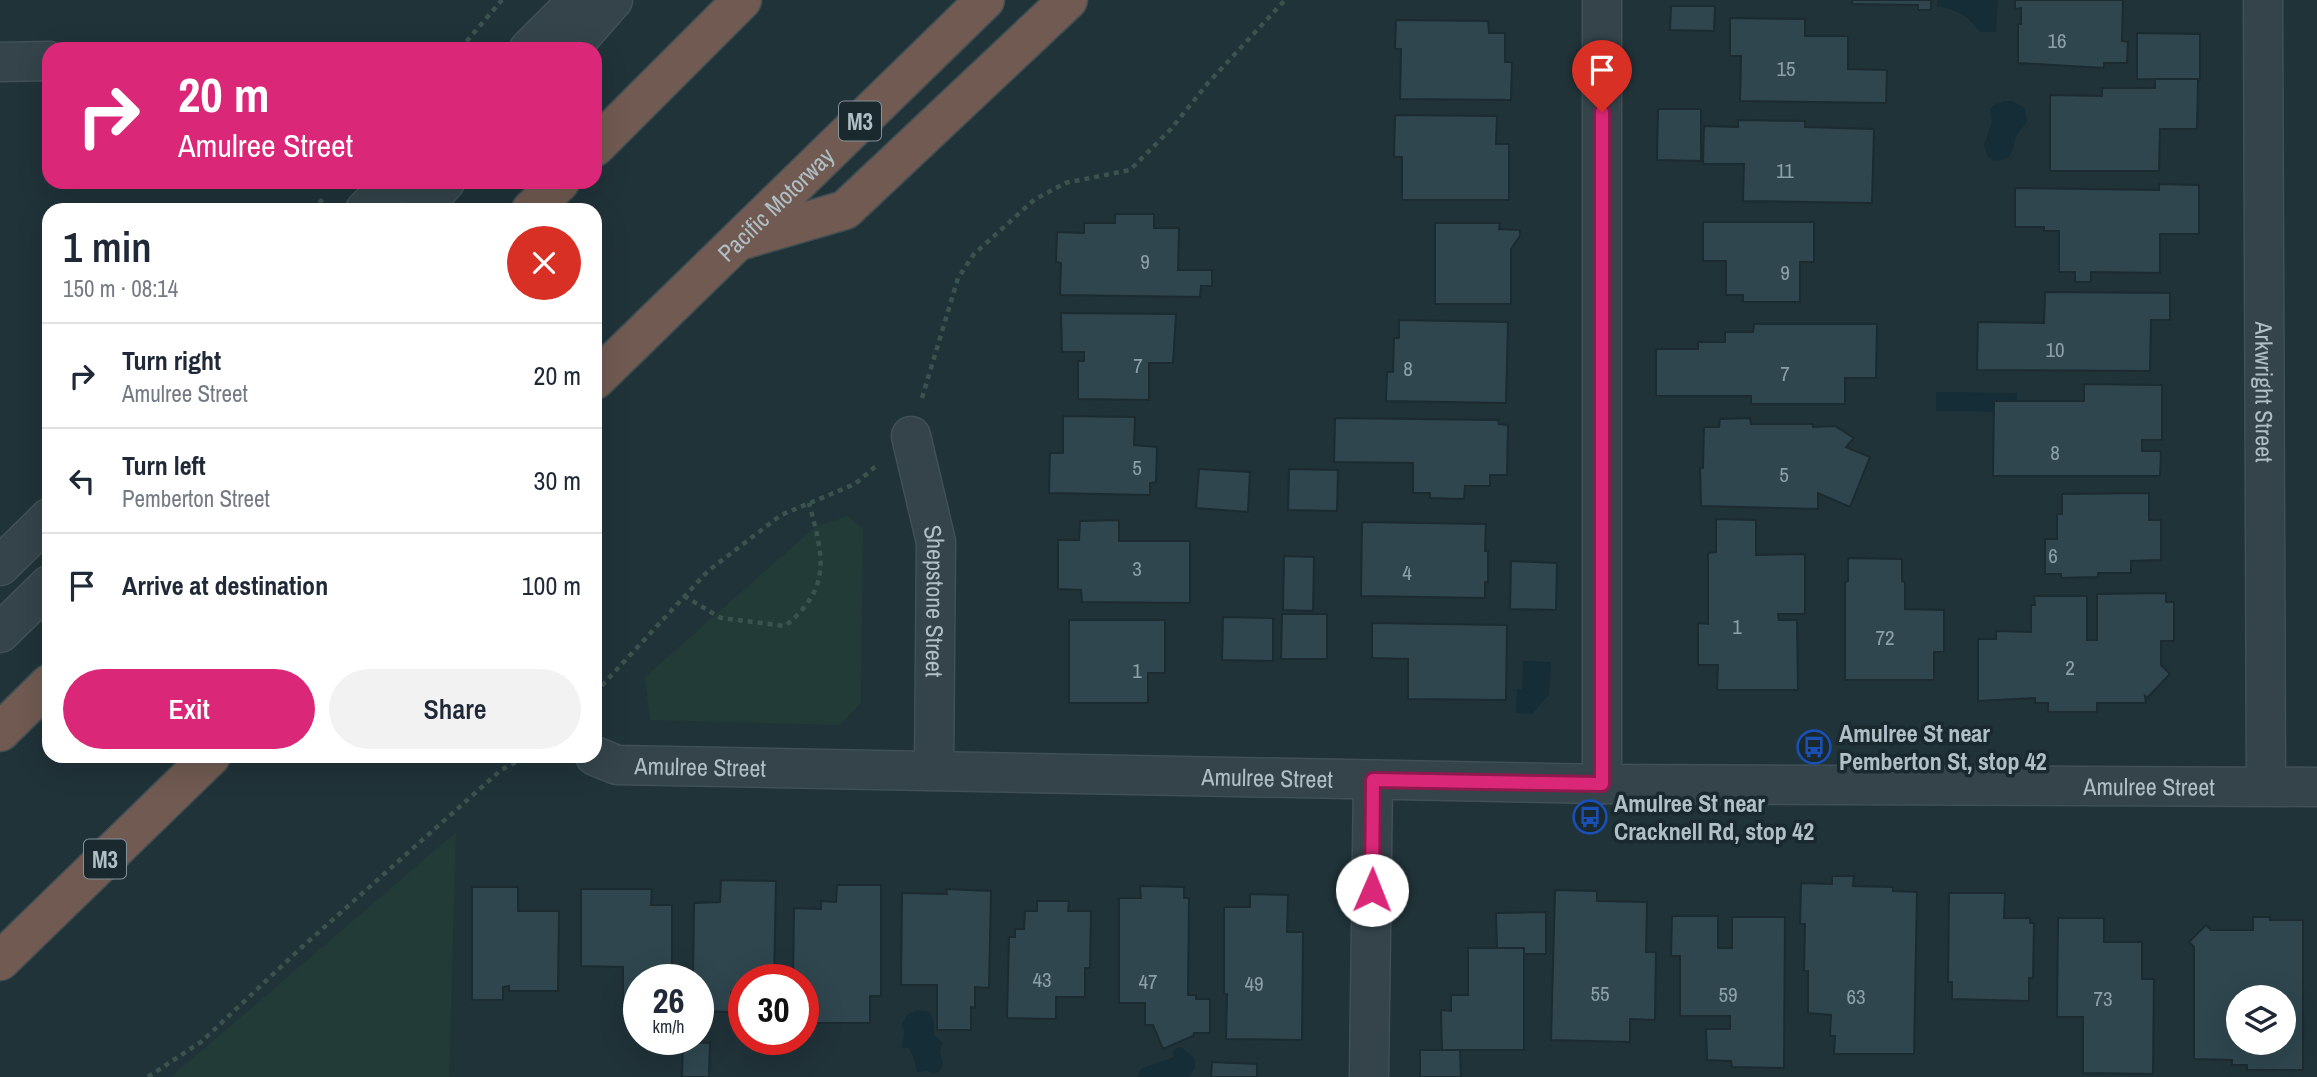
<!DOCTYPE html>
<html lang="en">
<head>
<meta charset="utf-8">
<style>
	body { margin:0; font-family:"Archivo Narrow",sans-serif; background:#f2f2f3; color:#1f2937; height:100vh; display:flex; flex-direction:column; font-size:26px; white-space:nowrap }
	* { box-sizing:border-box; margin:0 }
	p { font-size:23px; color:#747a83 }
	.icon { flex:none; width:38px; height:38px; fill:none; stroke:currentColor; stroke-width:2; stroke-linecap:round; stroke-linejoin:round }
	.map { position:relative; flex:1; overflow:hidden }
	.sheet { position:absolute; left:42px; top:203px; width:560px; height:560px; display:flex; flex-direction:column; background:#fff; border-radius:21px; box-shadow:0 7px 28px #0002 }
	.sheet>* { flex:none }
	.banner { position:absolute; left:42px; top:42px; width:560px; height:147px; border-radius:21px; box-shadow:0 7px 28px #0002; background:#db2777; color:#fff; overflow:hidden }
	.tools { position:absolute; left:2226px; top:985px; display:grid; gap:14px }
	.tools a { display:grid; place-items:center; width:70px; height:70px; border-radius:50%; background:#fff; box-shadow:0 7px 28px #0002; font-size:35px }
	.speed { position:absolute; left:623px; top:964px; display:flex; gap:14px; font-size:35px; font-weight:700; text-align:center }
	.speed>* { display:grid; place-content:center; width:91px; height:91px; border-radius:50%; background:#fff; box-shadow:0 7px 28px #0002; line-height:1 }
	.speed small { font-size:18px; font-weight:400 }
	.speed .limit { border:10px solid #d22; background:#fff; color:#111 }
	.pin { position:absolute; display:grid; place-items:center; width:60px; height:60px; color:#fff; margin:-72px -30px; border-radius:50% 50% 50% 0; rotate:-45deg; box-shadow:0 0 7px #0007 }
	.pin .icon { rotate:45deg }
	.me { position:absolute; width:77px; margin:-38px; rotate:1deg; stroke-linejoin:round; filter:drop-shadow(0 0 5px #0008) }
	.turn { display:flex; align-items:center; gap:24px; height:147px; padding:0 21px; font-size:32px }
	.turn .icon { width:91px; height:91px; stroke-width:2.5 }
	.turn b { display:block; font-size:49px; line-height:60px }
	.round { display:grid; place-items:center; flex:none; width:74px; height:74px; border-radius:37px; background:#f2f2f3 }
	.overview { display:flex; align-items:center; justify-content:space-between; height:119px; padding:0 21px }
	h1 { font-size:42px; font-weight:600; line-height:52px }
	.button { display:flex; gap:14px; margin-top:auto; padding:14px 21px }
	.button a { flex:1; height:80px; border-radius:42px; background:#db2777; color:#fff; font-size:28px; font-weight:600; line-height:80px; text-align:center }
	.button a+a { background:#f2f2f3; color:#1f2937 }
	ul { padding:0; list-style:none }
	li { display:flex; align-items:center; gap:21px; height:105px; padding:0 21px; border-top:2px solid #e0e1e3 }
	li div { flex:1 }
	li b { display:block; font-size:26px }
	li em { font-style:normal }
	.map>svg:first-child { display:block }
</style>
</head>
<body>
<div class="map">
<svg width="2317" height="1077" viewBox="0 0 2317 1077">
	<rect width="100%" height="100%" fill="#203339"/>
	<g fill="#223b36">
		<path d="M 848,516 L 863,529 L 861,703 L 840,725 L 650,720 L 645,677 L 815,527 Z"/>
		<path d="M 456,832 L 449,1077 L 171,1077 Z"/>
	</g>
	<g fill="#142d37">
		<path d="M 1937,0 L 1998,0 L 1996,32 L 1980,32 C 1968,15 1957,10 1937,6 Z"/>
		<path d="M 2005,101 L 2012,101 L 2025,108 L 2027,122 L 2016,136 L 2012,152 L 2009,157 L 1998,161 L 1993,161 L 1988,157 L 1984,145 L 1992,122 L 1990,109 L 1994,105 Z"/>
		<path d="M 1936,392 L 2017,393 L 2017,412 L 1936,411 Z"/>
		<path d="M 1523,661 L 1551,662 L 1549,695 L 1532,714 L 1516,713 L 1517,689 L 1522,689 Z"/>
		<path d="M 918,1010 L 930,1012 L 934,1021 L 934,1035 L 942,1042 L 940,1053 L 943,1063 L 939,1072 L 933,1074 L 928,1071 L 917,1072 L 914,1059 L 909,1048 L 902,1048 L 904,1031 L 902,1024 L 907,1015 Z"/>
		<path d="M 1181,1047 L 1195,1058 L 1195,1067 L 1189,1077 L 1137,1077 L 1141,1069 L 1174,1057 L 1173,1051 L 1176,1048 Z"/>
	</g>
	<g fill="#2f464e" stroke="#1c2b30" stroke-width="2" fill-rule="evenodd">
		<path d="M 1852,0 L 1931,0 L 1931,10 L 1918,10 L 1918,5 L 1852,4 Z"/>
		<path d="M 2015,0 L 2123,0 L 2122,41 L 2128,42 L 2127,63 L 2104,63 L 2104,68 L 2018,63 L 2018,24 L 2021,24 L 2021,8 L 2015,9 Z"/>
		<path d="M 1671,6 L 1715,6 L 1714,31 L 1670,30 Z"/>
		<path d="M 1730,18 L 1805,19 L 1805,36 L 1848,36 L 1848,69 L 1887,70 L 1886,103 L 1740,101 L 1741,56 L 1730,56 Z"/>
		<path d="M 1396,20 L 1488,21 L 1489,33 L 1505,33 L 1505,62 L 1512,62 L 1511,100 L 1400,99 L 1401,49 L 1395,49 Z"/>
		<path d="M 2137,33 L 2200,34 L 2200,80 L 2137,79 Z"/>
		<path d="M 2155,79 L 2198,79 L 2197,129 L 2160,129 L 2159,171 L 2050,171 L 2050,95 L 2102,96 L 2102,88 L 2155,88 Z"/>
		<path d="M 1658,109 L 1701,109 L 1701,161 L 1657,160 Z"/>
		<path d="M 1395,115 L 1497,116 L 1496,144 L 1509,144 L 1509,200 L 1402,200 L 1402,157 L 1394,157 Z"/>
		<path d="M 1738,120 L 1805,121 L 1805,127 L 1874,129 L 1872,203 L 1743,201 L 1744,164 L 1703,164 L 1704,126 L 1738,127 Z"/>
		<path d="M 2159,184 L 2199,185 L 2199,234 L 2160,234 L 2160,273 L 2091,272 L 2091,282 L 2075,282 L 2075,272 L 2059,272 L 2059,231 L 2044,231 L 2044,227 L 2015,227 L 2015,188 L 2159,190 Z"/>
		<path d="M 1115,214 L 1154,214 L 1154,228 L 1179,228 L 1178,270 L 1212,270 L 1212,286 L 1201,286 L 1200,297 L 1060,295 L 1061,263 L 1056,262 L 1057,232 L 1084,233 L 1084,223 L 1115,223 Z"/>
		<path d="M 1703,222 L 1814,222 L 1814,262 L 1800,262 L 1800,302 L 1743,302 L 1743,295 L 1726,295 L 1726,261 L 1703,261 Z"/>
		<path d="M 1435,223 L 1500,223 L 1499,229 L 1520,230 L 1520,236 L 1511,249 L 1511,304 L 1435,304 Z"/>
		<path d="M 2045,292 L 2170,293 L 2170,320 L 2151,320 L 2150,371 L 1977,370 L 1978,322 L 2044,323 Z"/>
		<path d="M 1061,313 L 1176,314 L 1173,363 L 1149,363 L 1149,400 L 1078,399 L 1078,361 L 1084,361 L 1084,352 L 1062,352 Z"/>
		<path d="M 1399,320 L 1508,322 L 1506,403 L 1386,401 L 1387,372 L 1393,372 L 1394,338 L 1399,338 Z"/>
		<path d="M 1754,324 L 1877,324 L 1876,378 L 1845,378 L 1845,404 L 1751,404 L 1751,396 L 1656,396 L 1656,349 L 1698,349 L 1698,342 L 1725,342 L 1725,332 L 1753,332 Z"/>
		<path d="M 2084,384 L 2162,385 L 2162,440 L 2142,440 L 2142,451 L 2161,451 L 2160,476 L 1993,476 L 1994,401 L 2084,401 Z"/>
		<path d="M 1063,416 L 1135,417 L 1134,445 L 1157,447 L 1156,482 L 1150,483 L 1150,495 L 1049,493 L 1050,453 L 1063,453 Z"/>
		<path d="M 1335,418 L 1498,420 L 1499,424 L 1508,425 L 1507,475 L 1490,475 L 1490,486 L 1465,486 L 1464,499 L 1430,498 L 1430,493 L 1413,493 L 1413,463 L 1334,462 Z"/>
		<path d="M 1750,418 L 1751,424 L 1813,424 L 1813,427 L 1835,426 L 1854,438 L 1846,447 L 1870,457 L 1850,507 L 1818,493 L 1818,509 L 1701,506 L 1700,468 L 1703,468 L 1704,427 L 1719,427 L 1720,419 Z"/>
		<path d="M 1199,469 L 1250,472 L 1248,512 L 1196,508 Z"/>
		<path d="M 1289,469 L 1338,470 L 1337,511 L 1288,510 Z"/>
		<path d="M 2149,493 L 2149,520 L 2161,520 L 2161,560 L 2131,561 L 2131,573 L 2098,573 L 2098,577 L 2061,578 L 2061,574 L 2045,574 L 2045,539 L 2057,539 L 2057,514 L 2062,514 L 2062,494 Z"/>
		<path d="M 1716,519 L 1756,520 L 1756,555 L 1805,554 L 1805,614 L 1778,614 L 1779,620 L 1797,620 L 1798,690 L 1717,690 L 1718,665 L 1698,665 L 1698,623 L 1708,624 L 1708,553 L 1716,552 Z"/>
		<path d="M 1119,520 L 1119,541 L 1190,541 L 1190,603 L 1082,602 L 1081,590 L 1058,589 L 1058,540 L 1079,540 L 1080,521 Z"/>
		<path d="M 1362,522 L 1486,524 L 1485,551 L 1488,551 L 1488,582 L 1485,582 L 1485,598 L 1361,596 Z"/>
		<path d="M 1284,556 L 1314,557 L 1313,611 L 1283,610 Z"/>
		<path d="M 1848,558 L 1902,559 L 1902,581 L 1905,582 L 1905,609 L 1944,610 L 1944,652 L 1934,652 L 1934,680 L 1845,680 L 1845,582 L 1848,581 Z"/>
		<path d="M 1511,561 L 1557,563 L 1556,610 L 1510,609 Z"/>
		<path d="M 2166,593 L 2166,602 L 2174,602 L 2174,641 L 2161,641 L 2161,665 L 2170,674 L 2147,698 L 2145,696 L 2146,703 L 2097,703 L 2097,712 L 2048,712 L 2048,703 L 2035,703 L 2035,698 L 1978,701 L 1978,639 L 1996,639 L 1996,631 L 2031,632 L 2031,605 L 2035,605 L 2034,596 L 2087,596 L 2087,640 L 2097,640 L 2097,594 Z"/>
		<path d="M 1282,614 L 1327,614 L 1327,659 L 1281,659 Z"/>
		<path d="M 1223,617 L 1273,618 L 1273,661 L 1222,660 Z"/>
		<path d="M 1069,620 L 1165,620 L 1165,673 L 1148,673 L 1148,703 L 1069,703 Z"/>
		<path d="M 1372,623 L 1507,625 L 1506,700 L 1408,699 L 1408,659 L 1372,658 Z"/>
		<path d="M 1832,876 L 1854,876 L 1853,886 L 1893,887 L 1893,891 L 1917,892 L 1914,1054 L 1834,1054 L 1835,1036 L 1830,1036 L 1831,1015 L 1808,1013 L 1808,971 L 1804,971 L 1805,924 L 1800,924 L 1801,883 L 1832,884 Z"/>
		<path d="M 721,880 L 776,881 L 774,980 L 744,980 L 744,992 L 731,992 L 731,1012 L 699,1011 L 699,983 L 698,980 L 693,980 L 694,903 L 720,902 Z"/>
		<path d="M 837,885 L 881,885 L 881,996 L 870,996 L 870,1023 L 806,1023 L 806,996 L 803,996 L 803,980 L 793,980 L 794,908 L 821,909 L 821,901 L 836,902 Z"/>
		<path d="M 1140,886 L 1184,887 L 1184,898 L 1189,898 L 1188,995 L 1196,995 L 1196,999 L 1210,999 L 1210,1033 L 1194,1033 L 1193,1036 L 1163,1049 L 1153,1025 L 1145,1025 L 1145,1003 L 1119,1003 L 1119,898 L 1141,898 Z"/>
		<path d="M 472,887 L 518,887 L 518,911 L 559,911 L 558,991 L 509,991 L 509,986 L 503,987 L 503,1000 L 472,1000 Z"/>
		<path d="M 581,889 L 652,889 L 651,905 L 672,905 L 672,969 L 664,969 L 664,980 L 639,980 L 639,1009 L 623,1009 L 623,967 L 581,966 Z"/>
		<path d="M 946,889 L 991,891 L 989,988 L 975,987 L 975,1008 L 971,1007 L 971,1030 L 937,1030 L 937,985 L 901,985 L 902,893 L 947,894 Z"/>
		<path d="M 1555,890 L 1597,891 L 1597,901 L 1647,902 L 1646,952 L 1656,952 L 1655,1020 L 1630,1019 L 1630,1042 L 1551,1040 Z"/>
		<path d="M 1949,893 L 2005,893 L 2004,918 L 2030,918 L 2030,923 L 2034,923 L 2033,978 L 2029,978 L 2029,1001 L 1952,999 L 1952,982 L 1948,982 Z"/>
		<path d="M 1250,894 L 1288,895 L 1287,932 L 1303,932 L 1302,1040 L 1226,1039 L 1227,994 L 1224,994 L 1224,907 L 1250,907 Z"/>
		<path d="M 1037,901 L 1069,901 L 1068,911 L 1091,911 L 1090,968 L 1085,968 L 1085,997 L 1056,997 L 1056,1019 L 1007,1018 L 1009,937 L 1015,937 L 1015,929 L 1024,929 L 1025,911 L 1037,911 Z"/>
		<path d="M 1546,912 L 1546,954 L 1524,954 L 1524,948 L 1497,948 L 1496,913 Z"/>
		<path d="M 1672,916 L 1718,916 L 1718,948 L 1732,948 L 1732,917 L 1785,917 L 1784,1068 L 1732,1067 L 1731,1061 L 1707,1060 L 1706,1029 L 1730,1029 L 1730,1016 L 1680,1016 L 1680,956 L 1671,956 Z"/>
		<path d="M 2253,917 L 2270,917 L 2270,920 L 2303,920 L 2303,1070 L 2247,1070 L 2247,1065 L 2232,1065 L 2232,1060 L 2194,1059 L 2194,947 L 2189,942 L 2206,925 L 2211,930 L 2253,930 ZM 2238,998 L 2284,998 L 2284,1043 L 2238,1043 Z"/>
		<path d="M 2058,918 L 2104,918 L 2104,942 L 2142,942 L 2142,979 L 2154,979 L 2153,1074 L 2083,1073 L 2083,1017 L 2057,1017 Z"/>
		<path d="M 1468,948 L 1524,948 L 1524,1050 L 1442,1050 L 1441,1010 L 1451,1011 L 1451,995 L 1468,995 Z"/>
		<path d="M 683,1042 L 710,1043 L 709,1077 L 682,1077 Z"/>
		<path d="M 1420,1050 L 1460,1050 L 1461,1077 L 1420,1077 Z"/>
		<path d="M 1212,1062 L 1257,1064 L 1257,1077 L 1211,1077 Z"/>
	</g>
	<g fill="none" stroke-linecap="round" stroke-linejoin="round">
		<defs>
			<g id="minor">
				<path id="s1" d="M 2263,0 L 2266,785"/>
				<path d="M 529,49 L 578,0"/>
				<path d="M 570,49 L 613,0"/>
				<path d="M 0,62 L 49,61"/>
				<path d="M 365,210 L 394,182"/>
				<path d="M 419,210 L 445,182"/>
				<path id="s2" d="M 911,436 L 936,542 L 934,770"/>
				<path d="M 0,566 L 49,518"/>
				<path d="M 0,633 L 49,585"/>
				<path id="s3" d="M 595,756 L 617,765 L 1602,784 L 2317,787"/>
				<path d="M 1602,784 L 1602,0"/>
				<path d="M 1369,1077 L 1373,780"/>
			</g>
			<g id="highway">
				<path d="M 595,147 L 742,0"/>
				<path d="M 531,210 L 560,182"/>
				<path d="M 742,240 L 845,210 L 1068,0"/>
				<path id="s4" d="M 595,380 L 985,0"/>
				<path d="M 0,732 L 49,684"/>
				<path d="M 0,961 L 211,756"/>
			</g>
		</defs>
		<use href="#minor" stroke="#405056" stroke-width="41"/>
		<use href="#highway" stroke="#3f4f54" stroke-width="41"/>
		<g stroke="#3b534d" stroke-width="4.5" stroke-dasharray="5 5" stroke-linecap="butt">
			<path d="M 460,49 L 502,0"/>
			<path d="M 312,210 L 324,198"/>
			<path d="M 922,398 L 958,278 L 974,254 L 1034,200 L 1065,183 L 1130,170 L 1171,129 L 1208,83 L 1285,0"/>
			<path d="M 684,596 L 721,618 L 785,626 C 833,587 823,556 809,503"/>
			<path d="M 595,693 L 708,571 L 781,515 L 855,484 L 876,466"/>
			<path d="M 148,1077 L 201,1042 L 302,947 L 501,770 L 528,756"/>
		</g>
		<use href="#minor" stroke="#34444a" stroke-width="38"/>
		<use href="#highway" stroke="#705a51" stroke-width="38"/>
	</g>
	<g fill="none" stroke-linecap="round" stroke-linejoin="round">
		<defs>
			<path id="route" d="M 1372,890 L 1373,780 L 1602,784 L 1602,112"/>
		</defs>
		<use href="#route" stroke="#8e194d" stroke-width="18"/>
		<use href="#route" stroke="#db2777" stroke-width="12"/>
	</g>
	<defs>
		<symbol id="bus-ring" viewBox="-11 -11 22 22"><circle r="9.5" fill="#1a292e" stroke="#1a4fb4" stroke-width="1.5"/><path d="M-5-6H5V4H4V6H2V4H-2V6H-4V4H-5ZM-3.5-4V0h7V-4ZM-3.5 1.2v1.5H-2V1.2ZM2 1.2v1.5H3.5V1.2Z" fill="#1a4fb4"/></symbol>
	</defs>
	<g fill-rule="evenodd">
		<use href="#bus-ring" x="1795" y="728" width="38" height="38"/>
		<use href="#bus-ring" x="1571" y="798" width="38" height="38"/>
	</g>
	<g text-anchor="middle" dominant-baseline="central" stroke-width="7" stroke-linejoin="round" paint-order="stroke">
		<g font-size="21" fill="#8ea0a7">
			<text x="2057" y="40">16</text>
			<text x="1786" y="68">15</text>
			<text x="1785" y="170">11</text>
			<text x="1145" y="261">9</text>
			<text x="1785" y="272">9</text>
			<text x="2055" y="349">10</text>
			<text x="1138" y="365">7</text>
			<text x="1408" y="368">8</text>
			<text x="1785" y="373">7</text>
			<text x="2055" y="452">8</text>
			<text x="1137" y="467">5</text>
			<text x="1784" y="474">5</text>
			<text x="2053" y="555">6</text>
			<text x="1137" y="568">3</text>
			<text x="1407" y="572">4</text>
			<text x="1737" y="626">1</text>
			<text x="1885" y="637">72</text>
			<text x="2070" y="667">2</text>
			<text x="1137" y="670">1</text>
			<text x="1042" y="979">43</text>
			<text x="1148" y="981">47</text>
			<text x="1254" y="983">49</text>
			<text x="1600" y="993">55</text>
			<text x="1728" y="994">59</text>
			<text x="1856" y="996">63</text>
			<text x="2103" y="998">73</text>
		</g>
		<g fill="#1a292e" stroke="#829298" stroke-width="2">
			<rect x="839" y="101.5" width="42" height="39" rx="5"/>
			<rect x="84" y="839.5" width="42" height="39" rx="5"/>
		</g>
		<g font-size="23" font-weight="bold" fill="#afbfc6">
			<text x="860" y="121">M3</text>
			<text x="105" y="859">M3</text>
		</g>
		<g font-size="24" fill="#afbfc6" stroke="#1a292e">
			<text stroke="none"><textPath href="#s4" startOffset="252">Pacific Motorway</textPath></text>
			<text stroke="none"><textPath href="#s1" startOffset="392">Arkwright Street</textPath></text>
			<text stroke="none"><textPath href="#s2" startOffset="168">Shepstone Street</textPath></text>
			<text stroke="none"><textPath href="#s3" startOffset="107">Amulree Street</textPath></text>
			<text stroke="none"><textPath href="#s3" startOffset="674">Amulree Street</textPath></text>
			<text stroke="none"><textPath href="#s3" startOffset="1556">Amulree Street</textPath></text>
		</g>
		<g font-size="24" font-weight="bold" fill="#afbfc6" stroke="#1a292e" text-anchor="start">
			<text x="1839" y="733">Amulree St near<tspan x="1839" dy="28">Pemberton St, stop 42</tspan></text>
			<text x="1614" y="803">Amulree St near<tspan x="1614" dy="28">Cracknell Rd, stop 42</tspan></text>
		</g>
	</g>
</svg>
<div class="tools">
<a><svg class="icon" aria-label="layers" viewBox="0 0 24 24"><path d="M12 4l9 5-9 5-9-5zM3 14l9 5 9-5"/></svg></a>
</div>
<div class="speed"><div>26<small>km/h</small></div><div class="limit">30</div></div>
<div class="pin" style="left:1602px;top:112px;background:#d93025"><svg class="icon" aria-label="arrive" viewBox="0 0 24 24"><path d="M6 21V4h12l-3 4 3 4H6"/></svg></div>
<svg class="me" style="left:1372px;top:890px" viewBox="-20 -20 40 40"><circle r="19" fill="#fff"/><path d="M0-13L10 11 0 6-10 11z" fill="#db2777"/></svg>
<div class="banner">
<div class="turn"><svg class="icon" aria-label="right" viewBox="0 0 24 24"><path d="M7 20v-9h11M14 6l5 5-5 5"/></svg><div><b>20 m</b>Amulree Street</div></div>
</div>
<section class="sheet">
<div class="overview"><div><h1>1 min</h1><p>150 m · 08:14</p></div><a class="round" style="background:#d93025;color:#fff"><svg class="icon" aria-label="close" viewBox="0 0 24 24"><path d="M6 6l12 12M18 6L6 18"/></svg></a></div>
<ul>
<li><svg class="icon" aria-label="right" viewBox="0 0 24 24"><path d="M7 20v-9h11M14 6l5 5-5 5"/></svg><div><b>Turn right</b><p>Amulree Street</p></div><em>20 m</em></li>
<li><svg class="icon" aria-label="left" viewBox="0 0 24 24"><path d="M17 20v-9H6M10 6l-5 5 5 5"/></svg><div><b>Turn left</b><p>Pemberton Street</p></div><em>30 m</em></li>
<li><svg class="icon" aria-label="arrive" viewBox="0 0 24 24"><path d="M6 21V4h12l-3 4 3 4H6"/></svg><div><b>Arrive at destination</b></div><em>100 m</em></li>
</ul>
<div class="button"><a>Exit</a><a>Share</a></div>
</section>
</div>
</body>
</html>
